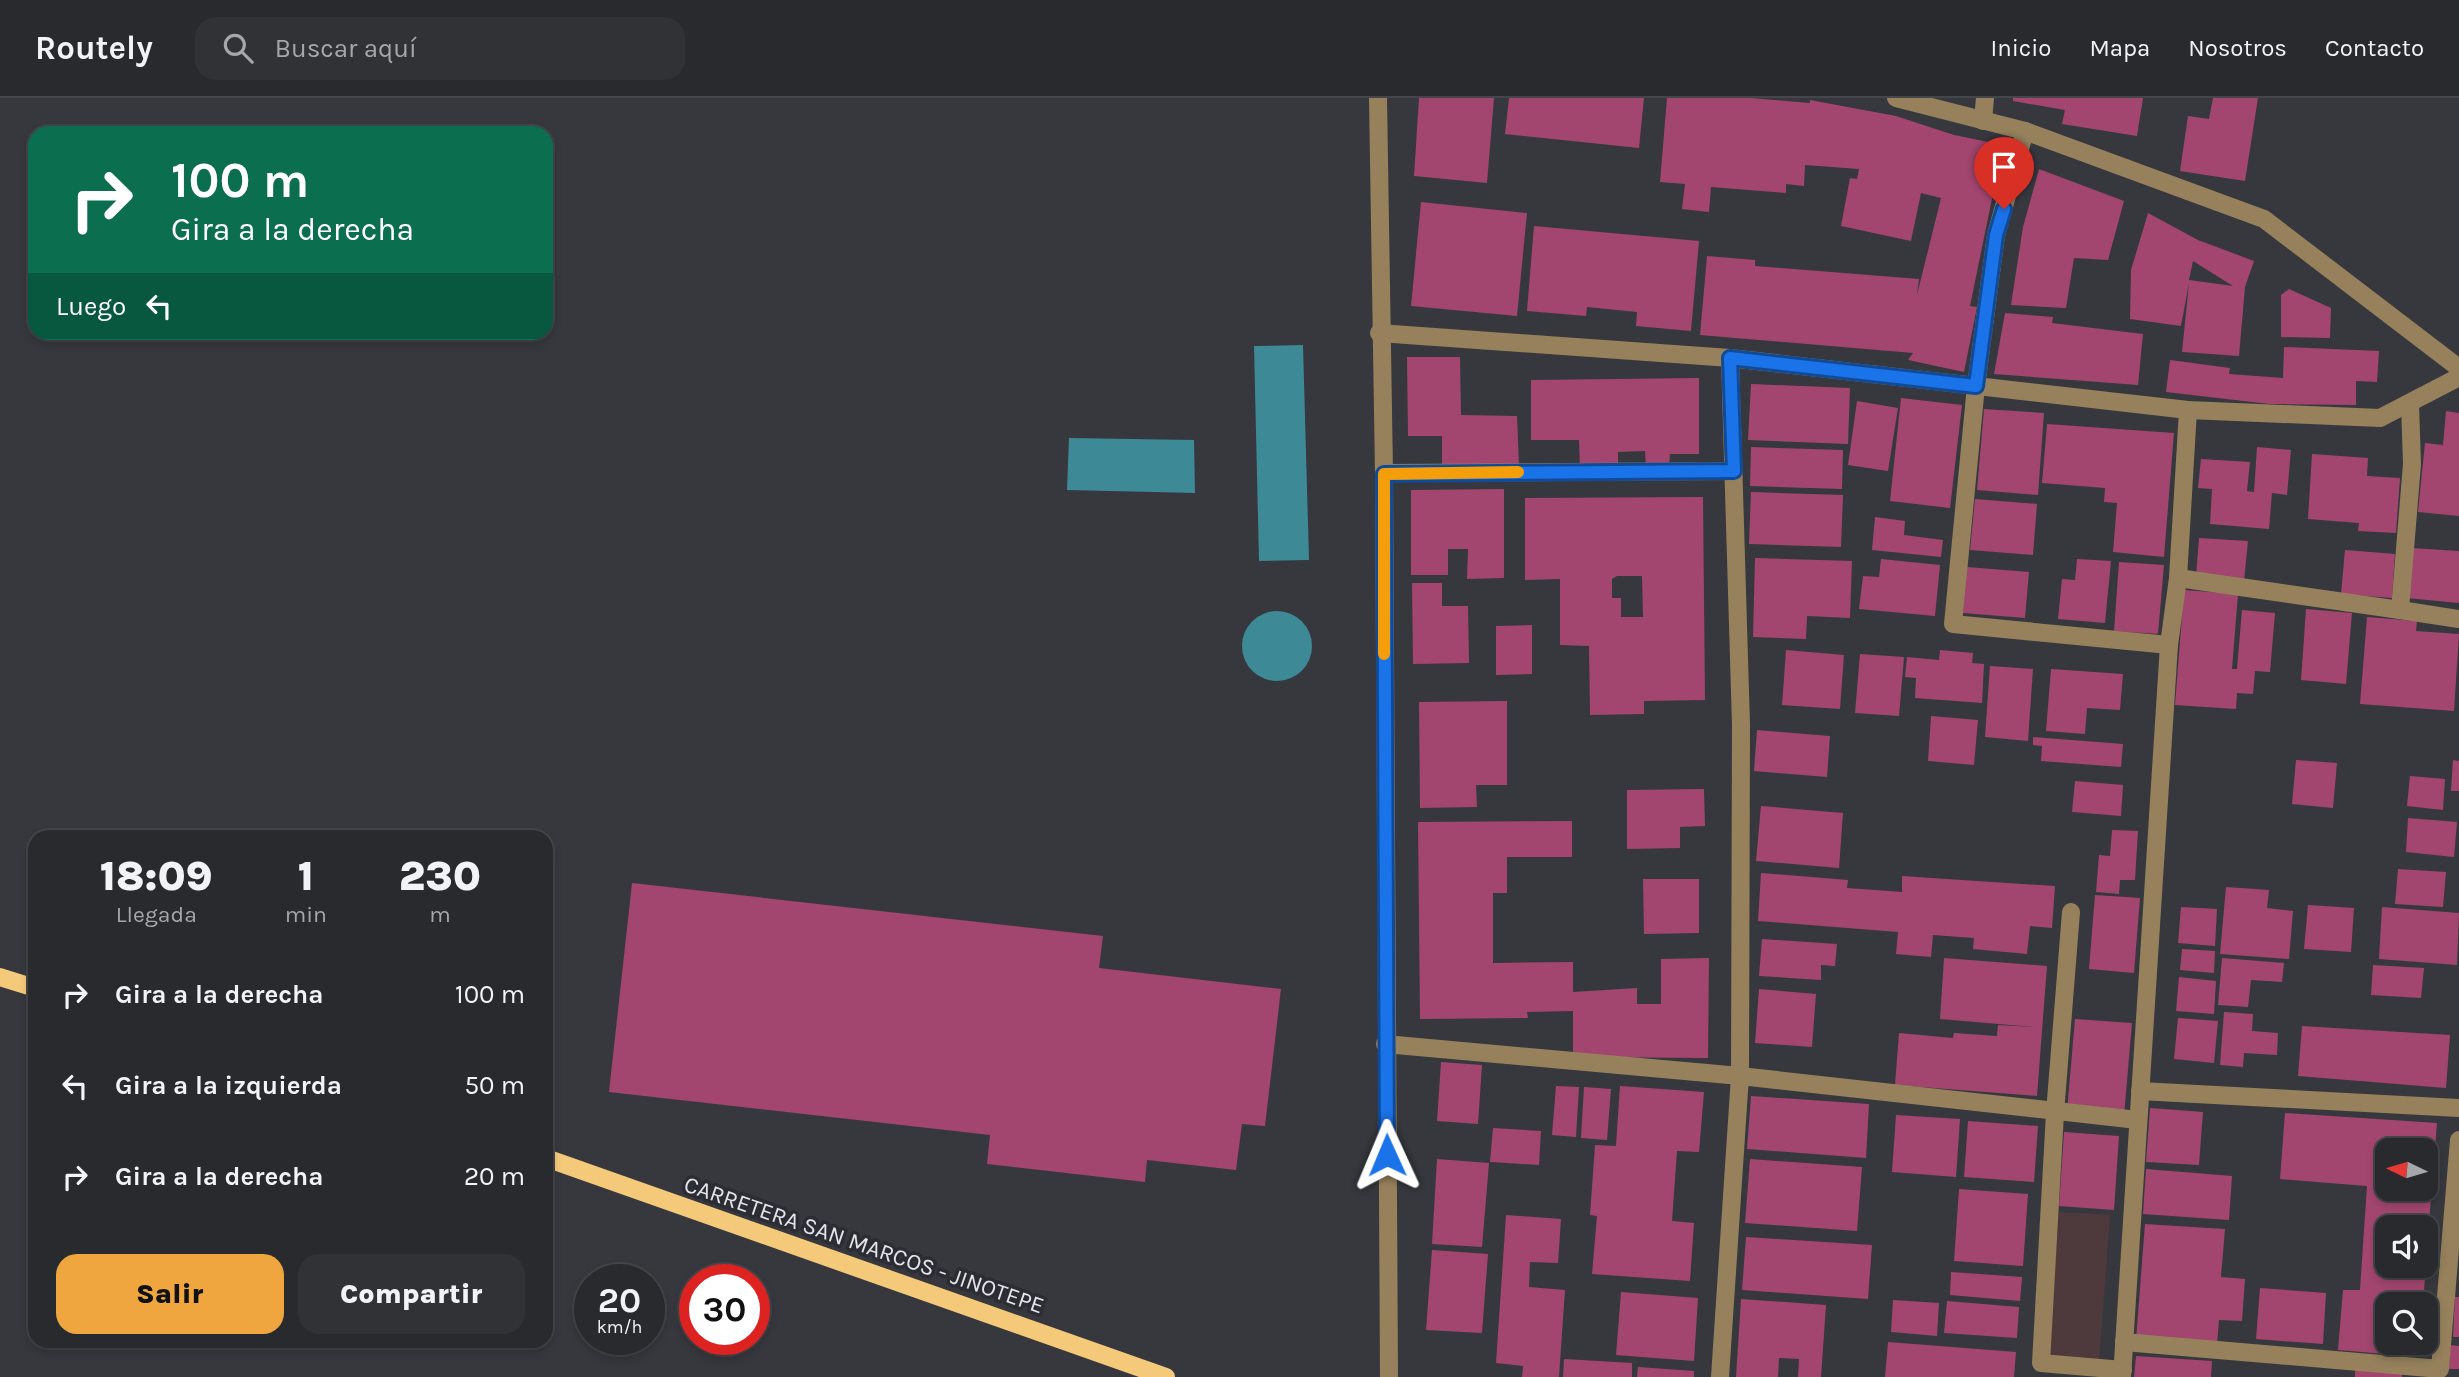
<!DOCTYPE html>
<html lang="es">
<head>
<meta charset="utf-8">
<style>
	body { margin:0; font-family:Karla,sans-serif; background:#303236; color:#f1f3f6; height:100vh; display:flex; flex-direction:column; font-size:26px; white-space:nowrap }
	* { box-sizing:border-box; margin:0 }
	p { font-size:23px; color:#a5a7aa }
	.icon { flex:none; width:38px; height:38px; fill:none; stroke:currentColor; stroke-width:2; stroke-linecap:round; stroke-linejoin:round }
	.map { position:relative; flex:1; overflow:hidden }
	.drawer { position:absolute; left:28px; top:732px; width:525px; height:518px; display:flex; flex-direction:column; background:#282a2e; border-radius:21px; box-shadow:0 4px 10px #0003,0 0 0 2px #44464a }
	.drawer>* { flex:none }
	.guide { position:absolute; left:28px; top:28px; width:525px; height:214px; border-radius:21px; box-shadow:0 4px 10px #0003,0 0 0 2px #44464a; background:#0b6e4f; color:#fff; overflow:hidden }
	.needle { width:46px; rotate:275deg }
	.fabs { position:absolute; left:2375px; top:1040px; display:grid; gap:14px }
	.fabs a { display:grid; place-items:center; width:63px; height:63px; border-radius:14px; background:#282a2e; box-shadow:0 4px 10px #0003,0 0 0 2px #44464a; font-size:35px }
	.speed { position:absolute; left:574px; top:1166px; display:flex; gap:14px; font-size:35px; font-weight:700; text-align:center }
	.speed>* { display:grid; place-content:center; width:91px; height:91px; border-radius:50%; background:#282a2e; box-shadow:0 4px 10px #0003,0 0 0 2px #44464a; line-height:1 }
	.speed small { font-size:18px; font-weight:400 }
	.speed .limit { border:10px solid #d22; background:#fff; color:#111 }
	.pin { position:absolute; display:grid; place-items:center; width:60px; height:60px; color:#fff; margin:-72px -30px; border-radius:50% 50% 50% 0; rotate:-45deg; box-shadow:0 0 7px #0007 }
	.pin .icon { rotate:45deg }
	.me { position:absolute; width:77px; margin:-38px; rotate:359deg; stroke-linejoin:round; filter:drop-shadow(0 0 5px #0008) }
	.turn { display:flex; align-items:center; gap:24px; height:147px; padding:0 28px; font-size:32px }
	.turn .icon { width:91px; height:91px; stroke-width:2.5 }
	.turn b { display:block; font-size:49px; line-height:60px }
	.then { display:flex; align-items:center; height:66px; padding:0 28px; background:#0003; gap:14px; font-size:26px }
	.eta { display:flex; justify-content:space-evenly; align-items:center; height:119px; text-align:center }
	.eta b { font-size:42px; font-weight:800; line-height:49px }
	.primary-button { display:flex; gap:14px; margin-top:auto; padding:14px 28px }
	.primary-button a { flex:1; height:80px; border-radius:21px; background:#f0a63f; color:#111; font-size:28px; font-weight:800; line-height:80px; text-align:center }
	.primary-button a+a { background:#303236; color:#f1f3f6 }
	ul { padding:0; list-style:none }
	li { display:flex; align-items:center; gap:21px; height:91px; padding:0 28px }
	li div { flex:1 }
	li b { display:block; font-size:26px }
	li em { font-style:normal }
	header { display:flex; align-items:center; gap:42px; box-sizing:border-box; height:98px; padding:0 35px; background:#282a2e; border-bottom:2px solid #44464a }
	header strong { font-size:33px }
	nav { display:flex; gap:38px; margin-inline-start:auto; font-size:24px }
	.search { width:490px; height:63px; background:#303236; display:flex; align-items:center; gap:18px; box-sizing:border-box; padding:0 24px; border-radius:21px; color:#a5a7aa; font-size:26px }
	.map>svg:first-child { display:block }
</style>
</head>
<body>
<header>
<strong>Routely</strong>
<div class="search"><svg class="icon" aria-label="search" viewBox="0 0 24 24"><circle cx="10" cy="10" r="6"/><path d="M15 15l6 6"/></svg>Buscar aquí</div>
<nav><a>Inicio</a><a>Mapa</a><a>Nosotros</a><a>Contacto</a></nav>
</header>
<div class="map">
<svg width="2459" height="1279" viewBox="0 0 2459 1279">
	<rect width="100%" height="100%" fill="#36383e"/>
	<path fill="#4e393d" d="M 2059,1114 L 2110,1117 L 2099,1265 L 2048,1261 Z"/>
	<g fill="#3d8a96">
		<path d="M 1303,247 L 1309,462 L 1259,463 L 1254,248 Z"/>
		<path d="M 1069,340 L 1194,342 L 1195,395 L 1067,392 Z"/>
		<circle cx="1277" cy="548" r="35"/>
	</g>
	<g fill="#a2466f" fill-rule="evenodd">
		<path d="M 1419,0 L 1494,0 L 1487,85 L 1414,78 Z"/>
		<path d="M 1509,0 L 1644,0 L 1639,50 L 1505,36 Z"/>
		<path d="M 1667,0 L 1751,0 L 1810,5 L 1810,2 L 1896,18 L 1954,37 L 2003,47 L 1970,208 L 1977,209 L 1964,274 L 1908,262 L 1913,255 L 1700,237 L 1707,158 L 1755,162 L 1755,168 L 1919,181 L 1917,197 L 1941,100 L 1921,95 L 1911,143 L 1841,128 L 1850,80 L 1857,81 L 1859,71 L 1805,67 L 1804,88 L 1786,86 L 1786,95 L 1711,89 L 1709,114 L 1682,111 L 1685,86 L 1660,84 Z"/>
		<path d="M 2013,0 L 2143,0 L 2137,38 L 2062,26 L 2065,12 L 2013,3 Z"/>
		<path d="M 2213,0 L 2258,0 L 2245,83 L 2180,73 L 2188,18 L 2209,21 Z"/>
		<path d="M 2039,71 L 2124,103 L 2108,162 L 2074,160 L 2066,210 L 2011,207 L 2023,129 Z"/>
		<path d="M 1421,104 L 1527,115 L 1517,218 L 1411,208 Z"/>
		<path d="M 2148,115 L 2198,142 L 2254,163 L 2245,189 L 2239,258 L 2182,254 L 2189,185 L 2181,228 L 2130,221 L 2131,172 ZM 2193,163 L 2233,188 L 2189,182 Z"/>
		<path d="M 1534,128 L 1699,143 L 1691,233 L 1636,228 L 1637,214 L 1587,209 L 1586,218 L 1527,213 Z"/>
		<path d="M 2289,191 L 2331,210 L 2330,240 L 2281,239 L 2281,197 Z"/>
		<path d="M 2005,215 L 2053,219 L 2052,225 L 2143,236 L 2138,287 L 1994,276 Z"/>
		<path d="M 2284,249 L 2379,253 L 2377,284 L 2356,283 L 2356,307 L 2269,306 L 2166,294 L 2170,262 L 2230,270 L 2229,276 L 2283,280 Z"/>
		<path d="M 1407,259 L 1460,259 L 1461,317 L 1517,318 L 1519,368 L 1442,369 L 1442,338 L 1408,338 Z"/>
		<path d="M 1699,280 L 1699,356 L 1670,356 L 1669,369 L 1646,369 L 1645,353 L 1618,354 L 1618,370 L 1580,371 L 1579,342 L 1531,342 L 1531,282 Z"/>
		<path d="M 1751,286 L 1850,290 L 1848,346 L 1748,342 Z"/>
		<path d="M 1901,300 L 1962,307 L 1950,410 L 1890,403 Z"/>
		<path d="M 1857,303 L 1898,310 L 1888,373 L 1848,367 Z"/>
		<path d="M 1984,311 L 2044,315 L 2038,397 L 1977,392 Z"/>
		<path d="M 2446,313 L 2459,315 L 2459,418 L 2418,414 L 2425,345 L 2443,347 Z"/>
		<path d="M 2047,326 L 2174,335 L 2164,459 L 2113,454 L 2117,405 L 2104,404 L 2105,390 L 2042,385 Z"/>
		<path d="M 1751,349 L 1843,352 L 1842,391 L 1750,388 Z"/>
		<path d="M 2257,349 L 2291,352 L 2287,397 L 2272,395 L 2269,431 L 2210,426 L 2212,391 L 2198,390 L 2201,361 L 2250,364 L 2247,393 L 2254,394 Z"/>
		<path d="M 2312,356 L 2368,360 L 2367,378 L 2400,380 L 2396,435 L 2358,433 L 2359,425 L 2308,421 Z"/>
		<path d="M 1504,391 L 1504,480 L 1467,481 L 1468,451 L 1448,451 L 1448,477 L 1411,477 L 1411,392 Z"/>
		<path d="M 1751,394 L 1843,397 L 1841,449 L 1749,446 Z"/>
		<path d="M 1703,399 L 1705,602 L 1644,603 L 1644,616 L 1590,617 L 1589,548 L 1560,547 L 1560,481 L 1525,482 L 1525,400 ZM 1617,478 L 1642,478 L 1643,519 L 1621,519 L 1621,500 L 1612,500 L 1612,481 Z"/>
		<path d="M 1975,401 L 2037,406 L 2033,457 L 1970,452 Z"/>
		<path d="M 1875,419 L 1905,423 L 1904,437 L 1943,442 L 1941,459 L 1872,452 Z"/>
		<path d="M 2199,440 L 2248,443 L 2244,483 L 2196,479 Z"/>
		<path d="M 2411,450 L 2459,453 L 2459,505 L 2406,500 Z"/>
		<path d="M 2345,452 L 2395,456 L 2392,500 L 2341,496 Z"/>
		<path d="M 1755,460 L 1852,463 L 1850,520 L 1807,518 L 1806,541 L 1753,539 Z"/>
		<path d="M 1881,461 L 1940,467 L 1935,518 L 1859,511 L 1863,478 L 1879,479 Z"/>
		<path d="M 2077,461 L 2111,463 L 2105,525 L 2058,521 L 2062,481 L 2075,482 Z"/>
		<path d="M 2119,464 L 2164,467 L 2158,536 L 2114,533 Z"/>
		<path d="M 1967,469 L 2029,474 L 2025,520 L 1963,515 Z"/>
		<path d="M 1412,485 L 1442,485 L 1442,508 L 1468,508 L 1469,565 L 1413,566 Z"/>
		<path d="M 2184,492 L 2238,496 L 2232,571 L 2237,571 L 2242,512 L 2275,515 L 2270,574 L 2255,573 L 2253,596 L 2237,595 L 2236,611 L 2175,607 Z"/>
		<path d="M 2306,511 L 2352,515 L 2346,586 L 2301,582 Z"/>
		<path d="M 2367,519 L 2417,523 L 2416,533 L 2459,536 L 2454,613 L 2360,606 Z"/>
		<path d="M 1532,527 L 1532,576 L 1496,577 L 1496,528 Z"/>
		<path d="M 1786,552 L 1844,557 L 1840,611 L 1782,607 Z"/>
		<path d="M 1940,552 L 1973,555 L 1972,565 L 1984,566 L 1982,605 L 1915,600 L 1916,580 L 1905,579 L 1907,559 L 1939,562 Z"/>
		<path d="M 1860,556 L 1904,559 L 1899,618 L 1855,615 Z"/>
		<path d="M 1990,568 L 2033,571 L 2028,643 L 1985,639 Z"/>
		<path d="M 2051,571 L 2123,576 L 2120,612 L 2087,610 L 2085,636 L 2046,633 Z"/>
		<path d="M 1507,603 L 1507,687 L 1476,687 L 1477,709 L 1420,710 L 1419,604 Z"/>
		<path d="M 1931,618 L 1978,622 L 1974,667 L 1928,663 Z"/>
		<path d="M 1757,632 L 1830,638 L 1827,679 L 1754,673 Z"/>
		<path d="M 2033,639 L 2123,646 L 2121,669 L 2041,663 L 2042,648 L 2033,647 Z"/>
		<path d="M 2296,662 L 2337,665 L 2333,710 L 2292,706 Z"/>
		<path d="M 2453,662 L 2459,663 L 2459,693 L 2451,693 Z"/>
		<path d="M 2410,678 L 2445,681 L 2443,712 L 2407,708 Z"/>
		<path d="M 2075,683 L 2123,687 L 2121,718 L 2072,714 Z"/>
		<path d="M 1704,691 L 1705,728 L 1680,729 L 1680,750 L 1627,751 L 1627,692 Z"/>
		<path d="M 1761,708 L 1843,715 L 1839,770 L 1756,763 Z"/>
		<path d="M 2408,720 L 2457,724 L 2454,759 L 2406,754 Z"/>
		<path d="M 1572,723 L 1572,759 L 1507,759 L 1507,795 L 1493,795 L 1493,865 L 1573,864 L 1573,894 L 1637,890 L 1637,906 L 1661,906 L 1661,861 L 1709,860 L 1708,960 L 1573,959 L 1573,913 L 1527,914 L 1528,920 L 1420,921 L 1418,724 Z"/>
		<path d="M 2112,732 L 2138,733 L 2135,782 L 2120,782 L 2119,796 L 2096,794 L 2099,757 L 2110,758 Z"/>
		<path d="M 2398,771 L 2446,774 L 2443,809 L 2395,806 Z"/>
		<path d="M 1761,775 L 1848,782 L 1847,790 L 1902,794 L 1902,778 L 2055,788 L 2052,830 L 2030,828 L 2027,856 L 1973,851 L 1974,840 L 1933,837 L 1931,859 L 1896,856 L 1898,834 L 1758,823 Z"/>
		<path d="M 1643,781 L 1699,781 L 1699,835 L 1644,836 Z"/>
		<path d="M 632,785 L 1103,838 L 1099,870 L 1281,891 L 1265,1028 L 1242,1026 L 1236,1072 L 1147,1062 L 1145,1084 L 987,1066 L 990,1037 L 609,994 Z"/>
		<path d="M 2226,789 L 2269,792 L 2267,810 L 2293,813 L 2289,861 L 2220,856 Z"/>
		<path d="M 2095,797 L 2140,800 L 2134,875 L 2089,871 Z"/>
		<path d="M 2308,807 L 2354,810 L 2351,854 L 2304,851 Z"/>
		<path d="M 2181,809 L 2217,811 L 2215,848 L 2178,845 Z"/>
		<path d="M 2382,809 L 2459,815 L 2457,867 L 2379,861 Z"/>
		<path d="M 1762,841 L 1837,846 L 1835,868 L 1821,867 L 1821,882 L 1759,878 Z"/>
		<path d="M 2182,851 L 2215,853 L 2214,875 L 2180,872 Z"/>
		<path d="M 1944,860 L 2047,868 L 2037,998 L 1895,987 L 1899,935 L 1953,940 L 1954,935 L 1997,938 L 1998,927 L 2034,929 L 1940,921 Z"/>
		<path d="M 2222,860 L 2284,865 L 2282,884 L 2251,882 L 2248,909 L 2218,907 Z"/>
		<path d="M 2373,867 L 2424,870 L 2421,900 L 2371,897 Z"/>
		<path d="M 2179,879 L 2216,883 L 2214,916 L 2176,913 Z"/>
		<path d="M 1759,891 L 1816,896 L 1812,949 L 1755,945 Z"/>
		<path d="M 2224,914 L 2253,916 L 2252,933 L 2278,935 L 2277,957 L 2244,955 L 2243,969 L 2220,967 Z"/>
		<path d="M 2178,920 L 2218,923 L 2214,965 L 2174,961 Z"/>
		<path d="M 2075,921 L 2132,925 L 2124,1018 L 2067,1013 Z"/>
		<path d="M 2302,928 L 2450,937 L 2446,990 L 2298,978 Z"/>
		<path d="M 1441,964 L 1482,967 L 1478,1026 L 1437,1023 Z"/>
		<path d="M 1556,988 L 1579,989 L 1576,1039 L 1552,1037 Z"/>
		<path d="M 1620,988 L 1704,994 L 1699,1054 L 1677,1053 L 1672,1123 L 1694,1125 L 1690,1183 L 1592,1176 L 1597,1118 L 1590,1117 L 1595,1047 L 1616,1048 Z"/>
		<path d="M 1584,989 L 1611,991 L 1607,1042 L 1581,1040 Z"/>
		<path d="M 1751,998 L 1869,1006 L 1866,1060 L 1747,1051 Z"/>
		<path d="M 2150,1010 L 2203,1014 L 2199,1067 L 2146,1064 Z"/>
		<path d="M 2285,1015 L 2437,1025 L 2427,1149 L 2426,1129 L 2387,1129 L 2387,1167 L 2426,1167 L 2423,1206 L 2387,1206 L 2387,1244 L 2421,1244 L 2420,1259 L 2338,1252 L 2343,1192 L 2360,1192 L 2367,1088 L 2280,1081 ZM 2387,1052 L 2426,1052 L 2426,1090 L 2387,1090 Z"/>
		<path d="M 1896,1017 L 1960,1021 L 1956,1079 L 1892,1074 Z"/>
		<path d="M 1968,1023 L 2038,1028 L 2034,1084 L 1964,1079 Z"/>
		<path d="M 1493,1030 L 1541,1033 L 1539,1067 L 1490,1064 Z"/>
		<path d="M 2064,1034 L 2119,1038 L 2114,1112 L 2059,1108 Z"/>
		<path d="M 1437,1061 L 1489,1065 L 1482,1149 L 1432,1146 Z"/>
		<path d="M 1750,1061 L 1862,1069 L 1857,1133 L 1745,1125 Z"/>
		<path d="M 2146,1071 L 2232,1078 L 2229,1122 L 2143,1116 Z"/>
		<path d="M 1959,1091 L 2028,1096 L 2023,1168 L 1954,1163 Z"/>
		<path d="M 1506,1117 L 1561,1121 L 1558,1165 L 1530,1164 L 1529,1189 L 1565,1192 L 1559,1279 L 1522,1279 L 1523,1268 L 1496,1265 Z"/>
		<path d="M 2145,1126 L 2225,1131 L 2221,1179 L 2245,1181 L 2242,1223 L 2219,1222 L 2217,1247 L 2136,1242 Z"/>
		<path d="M 1746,1139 L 1872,1147 L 1868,1201 L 1742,1192 Z"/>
		<path d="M 1432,1152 L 1488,1156 L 1482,1235 L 1426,1232 Z"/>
		<path d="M 1951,1174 L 2022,1179 L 2020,1203 L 1950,1197 Z"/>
		<path d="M 2260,1190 L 2326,1195 L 2323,1246 L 2256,1241 Z"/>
		<path d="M 1621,1194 L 1698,1200 L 1694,1263 L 1616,1257 Z"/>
		<path d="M 2455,1199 L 2459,1199 L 2459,1239 L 2453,1239 Z"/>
		<path d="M 1741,1201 L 1826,1207 L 1821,1279 L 1798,1279 L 1799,1261 L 1779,1260 L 1778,1279 L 1736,1279 Z"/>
		<path d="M 1893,1202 L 1939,1205 L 1937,1238 L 1891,1234 Z"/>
		<path d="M 1947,1203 L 2019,1209 L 2017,1240 L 1944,1235 Z"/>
		<path d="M 1888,1244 L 2016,1254 L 2014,1279 L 1885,1279 Z"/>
		<path d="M 2450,1247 L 2459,1248 L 2459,1271 L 2449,1271 Z"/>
		<path d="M 2136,1258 L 2212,1263 L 2211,1279 L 2134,1279 Z"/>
		<path d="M 1564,1261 L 1632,1265 L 1632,1279 L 1563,1279 Z"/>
		<path d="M 1638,1269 L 1694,1273 L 1694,1279 L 1637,1279 Z"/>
		<path d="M 2355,1271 L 2402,1274 L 2402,1279 L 2355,1279 Z"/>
	</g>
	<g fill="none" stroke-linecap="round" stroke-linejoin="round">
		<g stroke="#96815c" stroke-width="18">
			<path d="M 1378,0 L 1384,375 L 1389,1279"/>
			<path d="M 1896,0 L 2025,33 L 2264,121 L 2459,270"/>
			<path d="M 1983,23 L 1985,0"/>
			<path d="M 2025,33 L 1996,137 L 1976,288 L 1953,526 L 2169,547"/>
			<path d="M 1379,235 L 1730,260 L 2188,312 L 2380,320 L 2459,279"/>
			<path d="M 1384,375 L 1734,373"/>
			<path d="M 2178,480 L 2400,512 L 2412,366 L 2410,306"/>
			<path d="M 2400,512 L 2459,521"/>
			<path d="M 2071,814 L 2055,1015 L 2041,1265 L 2123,1272"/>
			<path d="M 1385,946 L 1740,978 L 2138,1022"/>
			<path d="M 2140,993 L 2459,1010"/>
			<path d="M 2124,1244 L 2440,1271 L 2459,1042"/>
			<path d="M 1720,1279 L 1740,978 L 1741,627 L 1730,260"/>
			<path d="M 2122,1279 L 2169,547 L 2178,480 L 2188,312"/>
		</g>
		<g stroke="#f5c97a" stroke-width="18">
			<path d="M 0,879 L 35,890"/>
			<path d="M 546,1060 L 1166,1279"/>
		</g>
	</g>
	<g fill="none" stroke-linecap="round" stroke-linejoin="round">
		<defs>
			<path id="route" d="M 1387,1057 L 1384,376 L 1734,373 L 1730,260 L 1976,288 L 1996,137 L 2004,111"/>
		</defs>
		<use href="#route" stroke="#114b97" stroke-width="18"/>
		<use href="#route" stroke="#1a73e8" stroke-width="12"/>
		<path stroke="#f59e0b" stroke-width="12" d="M 1384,556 L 1384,376 L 1518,374"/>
	</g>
	<g text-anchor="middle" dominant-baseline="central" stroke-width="7" stroke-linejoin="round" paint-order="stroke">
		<g font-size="23" fill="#e3e5e9" stroke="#2c2d34">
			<text transform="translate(864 1147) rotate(19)">CARRETERA SAN MARCOS - JINOTEPE</text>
		</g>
	</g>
</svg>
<div class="fabs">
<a><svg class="needle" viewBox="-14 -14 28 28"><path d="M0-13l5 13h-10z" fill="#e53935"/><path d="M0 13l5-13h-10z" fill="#a5a7aa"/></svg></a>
<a><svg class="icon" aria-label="sound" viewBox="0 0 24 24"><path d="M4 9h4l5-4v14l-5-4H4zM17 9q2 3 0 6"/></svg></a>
<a><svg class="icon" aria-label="search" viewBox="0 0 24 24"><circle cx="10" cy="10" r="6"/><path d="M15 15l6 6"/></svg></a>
</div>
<div class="speed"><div>20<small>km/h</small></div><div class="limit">30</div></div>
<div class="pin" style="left:2004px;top:111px;background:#d93025"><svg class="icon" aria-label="arrive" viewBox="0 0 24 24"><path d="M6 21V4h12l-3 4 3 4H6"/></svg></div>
<svg class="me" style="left:1387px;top:1057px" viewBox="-20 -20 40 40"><path d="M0-17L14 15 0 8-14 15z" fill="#1a73e8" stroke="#fff" stroke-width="4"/></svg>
<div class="guide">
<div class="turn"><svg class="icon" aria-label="right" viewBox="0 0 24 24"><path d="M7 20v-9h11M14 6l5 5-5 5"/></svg><div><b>100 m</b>Gira a la derecha</div></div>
<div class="then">Luego<svg class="icon" aria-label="left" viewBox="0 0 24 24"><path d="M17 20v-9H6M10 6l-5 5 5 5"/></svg></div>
</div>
<section class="drawer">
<div class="eta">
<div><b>18:09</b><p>Llegada</p></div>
<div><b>1</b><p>min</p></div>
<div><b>230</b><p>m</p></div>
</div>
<ul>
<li><svg class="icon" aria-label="right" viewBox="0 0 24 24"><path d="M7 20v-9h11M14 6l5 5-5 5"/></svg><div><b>Gira a la derecha</b></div><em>100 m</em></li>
<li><svg class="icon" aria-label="left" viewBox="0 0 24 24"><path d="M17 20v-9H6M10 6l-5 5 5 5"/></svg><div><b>Gira a la izquierda</b></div><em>50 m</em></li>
<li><svg class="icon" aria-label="right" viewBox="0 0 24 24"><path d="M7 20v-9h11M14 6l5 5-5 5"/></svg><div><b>Gira a la derecha</b></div><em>20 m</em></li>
</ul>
<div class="primary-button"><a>Salir</a><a>Compartir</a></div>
</section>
</div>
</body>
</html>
